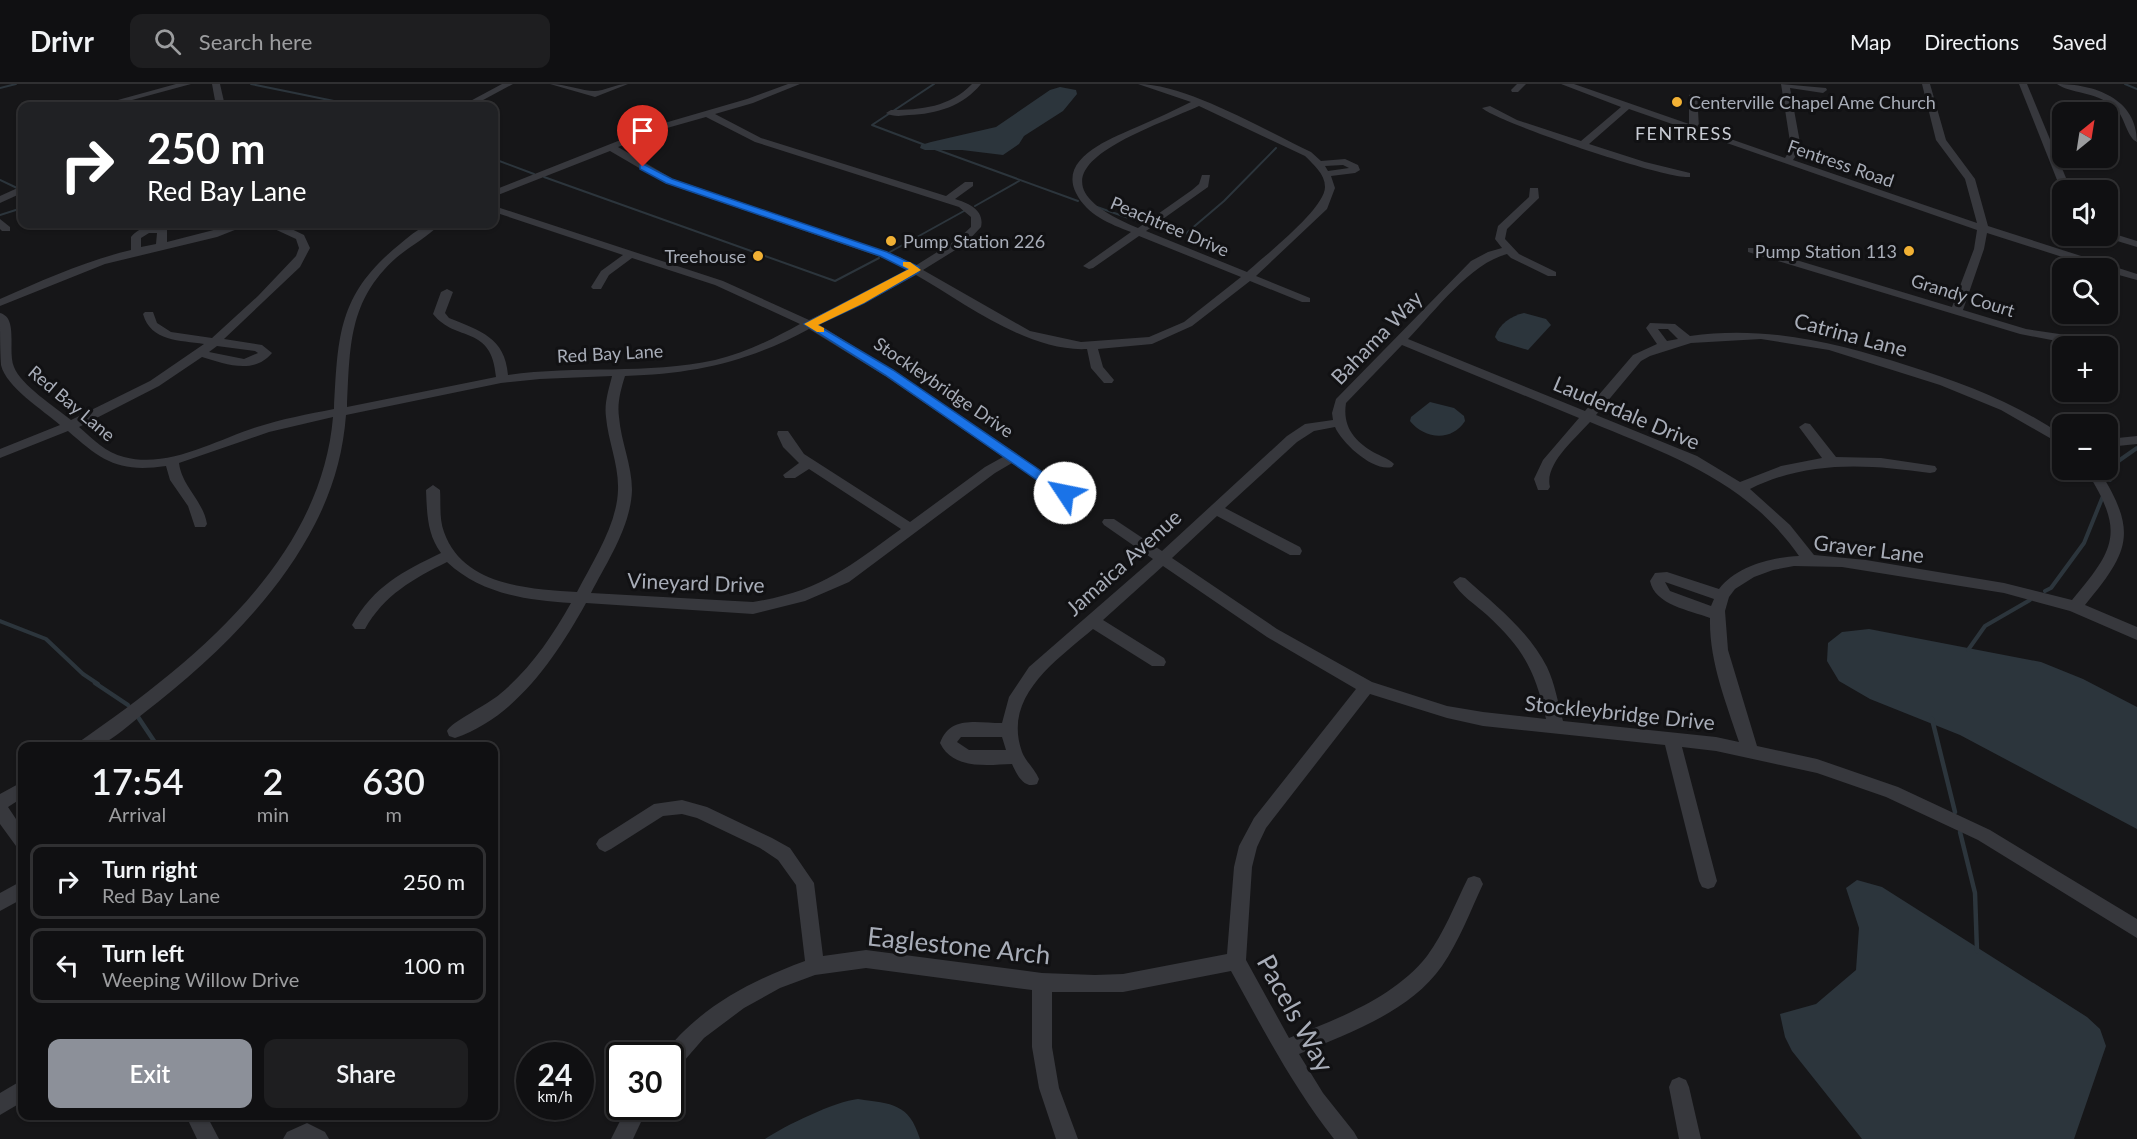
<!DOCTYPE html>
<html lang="en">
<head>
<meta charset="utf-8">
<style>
	body { margin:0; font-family:Lato,sans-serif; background:#1e1e20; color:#f1f3f6; height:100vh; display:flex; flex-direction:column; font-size:22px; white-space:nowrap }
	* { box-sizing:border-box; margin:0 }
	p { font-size:20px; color:#9c9d9f }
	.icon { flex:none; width:33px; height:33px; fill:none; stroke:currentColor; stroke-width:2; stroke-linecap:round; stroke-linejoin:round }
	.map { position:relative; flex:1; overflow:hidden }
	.drawer { position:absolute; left:18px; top:658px; width:480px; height:378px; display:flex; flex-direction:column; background:#101012; border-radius:12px; box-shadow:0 2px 4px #0004,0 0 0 2px #303032 }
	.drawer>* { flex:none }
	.banner { position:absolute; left:18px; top:18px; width:480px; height:126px; border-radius:12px; box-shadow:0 2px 4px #0004,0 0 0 2px #303032; background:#202124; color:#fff; overflow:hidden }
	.needle { width:39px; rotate:30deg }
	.fabs { position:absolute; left:2052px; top:18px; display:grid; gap:12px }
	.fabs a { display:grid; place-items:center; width:66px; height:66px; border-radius:12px; background:#101012; box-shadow:0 2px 4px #0004,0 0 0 2px #303032; font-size:30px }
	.speed { position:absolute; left:516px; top:958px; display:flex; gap:12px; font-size:30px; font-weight:700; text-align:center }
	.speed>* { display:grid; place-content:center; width:78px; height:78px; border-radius:50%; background:#101012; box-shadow:0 2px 4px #0004,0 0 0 2px #303032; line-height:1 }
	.speed small { font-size:15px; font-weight:400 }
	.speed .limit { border:3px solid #111; border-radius:9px; background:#fff; color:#111 }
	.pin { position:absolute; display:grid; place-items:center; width:51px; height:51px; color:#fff; margin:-62px -26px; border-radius:50% 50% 50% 0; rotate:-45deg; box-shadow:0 0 6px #0007 }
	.pin .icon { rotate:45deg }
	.me { position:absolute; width:66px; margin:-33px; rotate:304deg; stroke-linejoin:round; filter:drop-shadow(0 0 4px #0008) }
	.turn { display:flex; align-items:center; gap:21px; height:126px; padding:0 30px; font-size:27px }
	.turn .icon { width:78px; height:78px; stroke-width:2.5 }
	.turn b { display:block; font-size:42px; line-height:51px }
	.eta { display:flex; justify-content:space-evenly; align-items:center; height:102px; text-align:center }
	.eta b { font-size:36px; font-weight:600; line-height:42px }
	.primary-button { display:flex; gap:12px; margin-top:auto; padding:12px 30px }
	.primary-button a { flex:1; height:69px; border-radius:12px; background:#8c9099; color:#fff; font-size:24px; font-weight:600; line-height:69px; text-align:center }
	.primary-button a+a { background:#1e1e20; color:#f1f3f6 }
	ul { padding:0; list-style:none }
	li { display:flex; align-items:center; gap:18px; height:75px; margin:0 12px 9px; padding:0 18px; border:3px solid #303032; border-radius:12px }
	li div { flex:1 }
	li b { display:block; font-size:22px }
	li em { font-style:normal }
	header { display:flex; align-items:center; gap:36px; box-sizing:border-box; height:84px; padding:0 30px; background:#101012; border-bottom:2px solid #303032 }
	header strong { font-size:28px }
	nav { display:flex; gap:33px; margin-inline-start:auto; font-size:21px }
	.search { width:420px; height:54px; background:#1e1e20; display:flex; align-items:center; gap:15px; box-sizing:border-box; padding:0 21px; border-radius:12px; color:#9c9d9f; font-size:22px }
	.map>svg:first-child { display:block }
</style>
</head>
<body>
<header>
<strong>Drivr</strong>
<div class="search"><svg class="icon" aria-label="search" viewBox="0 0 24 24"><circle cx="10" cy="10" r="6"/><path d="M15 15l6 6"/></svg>Search here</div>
<nav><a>Map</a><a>Directions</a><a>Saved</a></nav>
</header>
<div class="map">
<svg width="2137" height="1055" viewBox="0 0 2137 1055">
	<rect width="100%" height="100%" fill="#161618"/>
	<g fill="#2c353c">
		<path d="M 1060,3 L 1076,6 L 1077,10 L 1063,27 L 1024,52 L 1019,60 L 1003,71 L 962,66 L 925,66 L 920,64 L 921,61 L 931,58 L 996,43 L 1050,6 Z"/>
		<path d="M 1524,229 L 1546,235 L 1551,241 L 1528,266 L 1498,257 L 1495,253 C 1499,240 1511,232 1524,229 Z"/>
		<path d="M 1430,318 L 1454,324 L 1464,332 L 1465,337 C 1452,358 1424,355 1410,337 L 1411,333 Z"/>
		<path d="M 1869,545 L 2041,578 L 2083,595 L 2137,623 L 2137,745 L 1960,651 L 1870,615 L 1839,597 L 1827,577 L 1828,559 L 1842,548 Z"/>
		<path d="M 1857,796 L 1882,803 L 2087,933 L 2100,945 L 2106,962 L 2074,1055 L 1862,1055 L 1792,967 L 1785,953 L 1780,930 L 1816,920 L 1856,886 L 1859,844 L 1846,804 Z"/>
		<path d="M 858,1015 C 892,1020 909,1019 920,1055 L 765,1055 C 784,1042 836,1017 858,1015 Z"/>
	</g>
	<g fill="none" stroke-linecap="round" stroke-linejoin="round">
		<g stroke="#2c353c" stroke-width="2">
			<path d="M 251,0 L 334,17 L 347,22"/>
			<path d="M 2125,0 L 2137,5"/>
			<path d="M 0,4 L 16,0"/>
			<path d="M 925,61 L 872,41 L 934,0"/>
			<path d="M 935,65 L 1078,117"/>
			<path d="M 494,75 L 534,90"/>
			<path d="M 544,93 L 835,197 L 879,174"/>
			<path d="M 0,96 L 17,104"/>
			<path d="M 975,122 L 1019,97"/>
			<path d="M 1097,123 L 1143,139"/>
			<path d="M 0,131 L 22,124"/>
			<path d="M 1155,143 L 1183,152 L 1224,117 L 1276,64"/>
			<path d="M 890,168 L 964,127"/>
		</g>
		<g stroke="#2c353c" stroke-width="4">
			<path d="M 2110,396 L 2117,378 L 2137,364"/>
			<path d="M 2045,507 L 2051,504 L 2084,459 L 2103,412"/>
			<path d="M 0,537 L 46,555 L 83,590 L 98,600"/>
			<path d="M 1968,566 L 1985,542 L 2030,516"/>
		</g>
		<g stroke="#2c353c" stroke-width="4.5">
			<path d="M 95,599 L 128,621"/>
			<path d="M 138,633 L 158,663"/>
			<path d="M 1932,635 L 1955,728"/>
			<path d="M 1960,748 L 1975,809 L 1977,867"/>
		</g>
		<g fill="#37383d" fill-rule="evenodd">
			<path d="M 176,0 L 191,0 L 110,22 L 96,22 Z"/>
			<path d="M 212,0 L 220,0 L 225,22 L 216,22 Z"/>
			<path d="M 502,0 L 513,0 L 472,22 L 461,22 Z"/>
			<path d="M 550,0 C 565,0 583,7 594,7 C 605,7 615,0 628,0 L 595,13 Z"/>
			<path d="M 788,0 L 800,0 L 753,19 L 715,30 L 761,54 L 946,112 L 965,98 L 973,98 L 973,102 L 955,115 C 968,119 985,126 981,143 L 965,160 L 923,186 L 1030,247 L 1081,258 L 1149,253 L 1184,238 L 1241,193 L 1139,152 L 1093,184 L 1089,185 L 1083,182 L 1131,148 C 1110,140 1087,131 1076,109 C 1058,73 1113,54 1137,43 C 1155,35 1173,27 1191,18 L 1138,0 C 1187,0 1264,46 1311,68 L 1321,77 L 1345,75 L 1358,81 L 1360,86 L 1355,89 L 1331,92 L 1335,104 L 1327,125 L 1256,192 L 1310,214 L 1310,218 L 1302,218 L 1250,197 L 1192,242 L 1152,260 L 1098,265 L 1103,283 L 1114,296 L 1112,299 L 1104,299 L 1091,284 L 1087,265 C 1028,268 965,219 916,191 L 876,213 L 818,240 C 904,293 987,350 1070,406 L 1072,409 L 1070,412 L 1060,412 L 1012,379 L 995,389 L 849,498 L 805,517 L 753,530 L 586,519 C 556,573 516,633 455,654 L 449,652 L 447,647 C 451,638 489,620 500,610 C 530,585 552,553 571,519 C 526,516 481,510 447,478 C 413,495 384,511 365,545 L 355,545 L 352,541 C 374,502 402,488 441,469 C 427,450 427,429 426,406 L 433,401 L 440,406 C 441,420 439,435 444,448 C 463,502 529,505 577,508 C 593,477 617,441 618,406 C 619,381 608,357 606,333 C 604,319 609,305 612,292 L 540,295 L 501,299 L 346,331 C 343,370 333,405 315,440 C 276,516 210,578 144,629 C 130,640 115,654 99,662 C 93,665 83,663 77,663 L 79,658 C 190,581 321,478 333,333 L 269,348 L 179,379 C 182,403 203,416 207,440 L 205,443 L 195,443 L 188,422 L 170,396 L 166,382 C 119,389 102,377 68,347 L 0,374 L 0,365 L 60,341 C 43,326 6,303 1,281 C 0,265 0,245 0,229 C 19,234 7,267 14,283 C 21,301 55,323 71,336 L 150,297 L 204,260 C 180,256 151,258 143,230 L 145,228 L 153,228 L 157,239 L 171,248 L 212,254 L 258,212 L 296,172 L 299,164 L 296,155 L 268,142 L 267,140 L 281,140 L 304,151 L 310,164 L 300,183 L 224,255 L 262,261 L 272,269 C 254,291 225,280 202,273 L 159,302 L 79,343 C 93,355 106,369 124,373 C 169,385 216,356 257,343 C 282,335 308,330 334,325 C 338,251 338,210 400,160 C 412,150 425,138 440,140 C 428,153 410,162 396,174 C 348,217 350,263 347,323 L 496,293 C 492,240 456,259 433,230 L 441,208 L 447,205 L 453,208 L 445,229 L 449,234 C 480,247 505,253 508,291 C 577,281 647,291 715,276 C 745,269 773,255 800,240 L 715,201 L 632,174 L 609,191 L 601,205 L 593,205 L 591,203 L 601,187 L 623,171 L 494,128 L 494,122 L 723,197 L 809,236 L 868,208 L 908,186 L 892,177 L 665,99 L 610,67 L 498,111 L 494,112 L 494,106 L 661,40 L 747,15 ZM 1199,22 L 1305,72 C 1313,80 1325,90 1325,103 C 1325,125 1264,172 1247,188 L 1146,147 L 1208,103 L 1210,91 L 1202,91 L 1199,100 L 1192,106 L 1138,144 C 1006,90 1142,48 1199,22 ZM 706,33 L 755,58 L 959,123 L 971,133 L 971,143 L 958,155 L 915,182 L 900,173 L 673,95 L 618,63 L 667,44 ZM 1343,81 L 1349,84 L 1328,87 L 1325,82 ZM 809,245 L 885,292 L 1003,373 L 985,383 L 910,438 L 804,370 L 788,347 L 778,347 L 777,350 L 783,363 L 799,379 L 783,391 L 785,394 L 795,394 L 809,385 L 901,445 C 847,484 821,507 753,518 L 591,509 C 607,478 631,442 632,406 C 632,381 621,358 619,333 C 617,319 621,305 625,292 C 694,290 748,278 809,245 ZM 217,262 L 255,267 L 258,269 L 244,275 L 209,268 Z"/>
			<path d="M 972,0 L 981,0 C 963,22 937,30 909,31 C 901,32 893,33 886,29 L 891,26 C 921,26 950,23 972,0 Z"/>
			<path d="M 1517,0 L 1526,0 L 1518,8 L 1512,8 L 1511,6 Z"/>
			<path d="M 1561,0 L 1574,0 L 1689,40 L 1689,11 L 1697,9 L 1699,44 L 1785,74 L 1791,64 L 1781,0 L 1826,4 L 1827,6 L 1823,9 L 1790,4 L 1801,64 L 1793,76 L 1977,139 L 1965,95 L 1936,56 L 1922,0 L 1930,0 L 1946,56 L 1975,95 L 1988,142 L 2137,190 L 2137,196 L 2108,188 L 2108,184 L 2097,184 L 1987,149 L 1984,165 L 1963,226 L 2026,245 L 2066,251 L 2066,257 L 2062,258 L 2020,250 L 1748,168 L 1748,164 L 1756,164 L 1952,223 L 1974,165 L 1977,146 L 1629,25 L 1589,60 L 1645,78 L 1690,89 L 1690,93 C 1668,96 1499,39 1482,24 L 1490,22 L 1517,36 L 1581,57 L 1621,23 Z"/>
			<path d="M 2019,0 L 2027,0 L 2071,106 L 2062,108 L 2061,106 Z"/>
			<path d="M 2057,0 C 2094,0 2137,14 2137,58 C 2126,53 2125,31 2114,23 C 2095,7 2071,10 2057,0 Z"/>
			<path d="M 22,102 L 22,109 L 0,119 L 0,112 Z"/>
			<path d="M 1530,104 L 1538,104 L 1539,114 L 1507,145 L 1505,155 L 1519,170 L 1556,188 L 1556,192 L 1548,192 L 1511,174 L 1507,170 C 1471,179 1434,228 1408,255 L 1585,327 L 1633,271 L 1657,260 L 1646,244 L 1650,239 L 1675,240 L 1690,252 C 1766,241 1837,259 1909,282 C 1963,299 2016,319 2062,351 L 2062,361 L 2001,326 L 1940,301 L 1829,266 L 1761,255 L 1691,259 L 1650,272 L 1641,277 L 1596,331 L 1697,372 L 1740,398 L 1781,382 L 1822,374 L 1799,343 L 1805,339 L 1810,340 L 1836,373 L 1881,374 L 1935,382 L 1937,385 L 1935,388 L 1930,389 C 1868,380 1808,376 1750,405 L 1790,441 L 1814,471 L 1866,476 L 2004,499 L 2072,516 C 2117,463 2124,447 2086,386 L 2099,386 C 2137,447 2131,466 2085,521 L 2137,543 L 2137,556 L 2070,527 L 2004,509 L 1842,483 L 1794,482 L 1773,486 L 1754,493 L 1735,505 L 1729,513 L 1725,527 L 1728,566 L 1757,662 L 1817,675 L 1898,703 L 1990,746 L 2137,835 L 2137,854 L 1978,756 L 1886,713 L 1817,689 L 1716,667 L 1682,663 L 1717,797 L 1714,803 L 1708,805 L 1702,803 L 1699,797 L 1665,661 L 1483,642 L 1447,634 L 1370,610 L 1266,744 L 1257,763 L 1252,783 L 1246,876 L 1289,954 C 1337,935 1394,914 1427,872 C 1444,849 1455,820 1468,794 L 1474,792 L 1480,794 L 1483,800 C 1470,828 1459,857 1442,882 C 1410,928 1349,949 1299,970 L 1323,1009 L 1354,1048 L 1358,1055 L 1334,1055 C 1293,1003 1263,945 1231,887 L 1123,908 L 1052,908 L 1052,963 L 1059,1004 L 1078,1055 L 1056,1055 L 1039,1004 L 1032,963 L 1032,906 L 866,884 L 815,891 L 780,904 L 744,924 L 704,954 L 677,985 L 670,988 L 670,972 L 662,972 C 698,924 750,897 805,877 L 796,801 L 778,776 L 760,764 L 697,734 L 682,730 L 663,732 L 611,765 L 605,768 L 599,765 L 596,760 L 599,755 L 654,720 L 682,716 L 707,723 L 772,754 L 790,764 L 814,799 L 823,872 L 866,866 L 1042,889 L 1095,891 L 1123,890 L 1227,870 L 1234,783 L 1239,762 L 1254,734 L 1356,605 L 1267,553 L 1163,482 L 1103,536 L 1164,574 L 1166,578 L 1164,582 L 1152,582 L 1093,545 C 1057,576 1002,612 1022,668 C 1026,678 1035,685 1039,695 L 1037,700 C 1024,705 1017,691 1012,680 C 987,681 953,686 940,659 C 950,631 977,639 1002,639 L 1009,613 L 1029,583 L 1153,475 L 1104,441 L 1102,438 L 1104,435 L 1114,435 L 1162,467 L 1287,352 L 1305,340 L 1333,336 L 1332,329 L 1336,315 L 1471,177 L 1488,168 L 1502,164 L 1495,155 L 1498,142 L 1529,113 ZM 1658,245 L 1668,245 L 1678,255 L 1667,257 ZM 1402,261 L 1579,334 L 1543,376 L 1534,395 L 1538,406 L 1548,406 L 1550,403 C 1544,380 1576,354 1590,338 C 1670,371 1747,397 1799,472 C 1772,473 1736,482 1719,505 L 1667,488 L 1655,489 L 1650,497 C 1655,521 1689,526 1710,534 C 1709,577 1726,618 1739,658 L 1716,653 L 1563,637 C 1558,619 1555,600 1547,583 C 1528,546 1495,521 1465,494 L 1460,493 L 1453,498 C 1460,511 1476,521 1487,531 C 1524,565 1535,587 1546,635 L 1483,628 L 1447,622 L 1372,598 L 1277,545 L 1172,474 L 1217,432 L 1290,471 L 1300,471 L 1302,467 L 1300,463 L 1225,424 L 1297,358 L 1314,347 L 1335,343 C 1342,359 1373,388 1392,383 L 1394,380 C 1389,375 1383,373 1377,370 C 1356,359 1342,344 1346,319 ZM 1665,498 L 1714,515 L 1711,522 L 1670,507 ZM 961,653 L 1002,653 L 1006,666 L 969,666 L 957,658 Z"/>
			<path d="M 0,135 L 10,143 L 10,147 L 2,147 L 0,145 Z"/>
			<path d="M 237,140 L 250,140 L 217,153 L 105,180 L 0,222 L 0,215 C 43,196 85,177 131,166 L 131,153 C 140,142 153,141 167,146 L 167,158 ZM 149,149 L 157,149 L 156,160 L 141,163 L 141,154 Z"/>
			<path d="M 2108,148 L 2137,157 L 2137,163 L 2104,153 L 2103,152 L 2108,152 Z"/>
			<path d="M 2137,352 L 2137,360 L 2108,363 L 2108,355 Z"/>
			<path d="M 22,698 L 22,714 L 8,723 L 22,744 L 22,765 L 16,762 L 0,740 L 0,710 Z"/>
			<path d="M 22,797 L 22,815 L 0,827 L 0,809 Z"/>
			<path d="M 1679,993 L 1686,996 L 1689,1003 L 1701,1055 L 1679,1055 L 1669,1003 L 1672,996 Z"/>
			<path d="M 22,996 L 22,1018 L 0,1031 L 0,1009 Z"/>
			<path d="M 627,1023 L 648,1023 L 633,1055 L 611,1055 Z"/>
			<path d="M 186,1032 L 207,1032 L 219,1055 L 197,1055 Z"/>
			<path d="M 307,1039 L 325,1048 L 329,1055 L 283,1055 L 287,1048 Z"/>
		</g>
	</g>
	<path fill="#1a73e8" stroke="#114b97" stroke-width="1.5" d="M 643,80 L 672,95 L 887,168 L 919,183 L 919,188 L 864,219 L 817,241 L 893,286 L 1069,406 L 1071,409 L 1069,412 L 1060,412 L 885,291 L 804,240 L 908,186 L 880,172 L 666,99 L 640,85 L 640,81 Z"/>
	<path fill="#f59e0b" d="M 903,178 L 910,178 L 921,186 L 864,219 L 818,241 L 824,244 L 824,248 L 817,248 L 804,240 L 909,185 L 903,182 Z"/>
	<g fill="#f2b134" stroke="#111113" stroke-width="2">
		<circle cx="1677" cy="18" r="6"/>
		<circle cx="891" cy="157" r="6"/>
		<circle cx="1909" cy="167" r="6"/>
		<circle cx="758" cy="172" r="6"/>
	</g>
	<g text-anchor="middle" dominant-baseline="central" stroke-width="6" stroke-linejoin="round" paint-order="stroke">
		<g font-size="18" fill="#a8adb8" stroke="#111113" text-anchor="start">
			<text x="1689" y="18">Centerville Chapel Ame Church</text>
			<text x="903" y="157">Pump Station 226</text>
			<text x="1897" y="167" text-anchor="end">Pump Station 113</text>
			<text x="746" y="172" text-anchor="end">Treehouse</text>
		</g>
		<g font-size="18" letter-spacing="1.5" fill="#c9ccd4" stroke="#111113">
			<text x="1684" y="49">FENTRESS</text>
		</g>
		<g font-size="18" fill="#a8adb8" stroke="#111113">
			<text transform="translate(1841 79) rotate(19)">Fentress Road</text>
			<text transform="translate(1170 142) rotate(23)">Peachtree Drive</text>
			<text transform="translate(1963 211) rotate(17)">Grandy Court</text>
			<text transform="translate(610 269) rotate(-3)">Red Bay Lane</text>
			<text transform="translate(944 303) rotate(34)">Stockleybridge Drive</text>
			<text transform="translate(72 319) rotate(40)">Red Bay Lane</text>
		</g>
		<g font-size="21" fill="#a8adb8" stroke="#111113">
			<text transform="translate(1851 250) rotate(15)">Catrina Lane</text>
			<text transform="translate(1376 253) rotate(-46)">Bahama Way</text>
			<text transform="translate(1627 328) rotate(23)">Lauderdale Drive</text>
			<text transform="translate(1869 464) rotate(7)">Graver Lane</text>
			<text transform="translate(1123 478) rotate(-42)">Jamaica Avenue</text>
			<text transform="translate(696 498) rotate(2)">Vineyard Drive</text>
			<text transform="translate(1620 628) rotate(6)">Stockleybridge Drive</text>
		</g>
		<g font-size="26" fill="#a8adb8" stroke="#111113">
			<text transform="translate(959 861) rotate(6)">Eaglestone Arch</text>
			<text transform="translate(1296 929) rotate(61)">Pacels Way</text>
		</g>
	</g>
</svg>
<div class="fabs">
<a><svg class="needle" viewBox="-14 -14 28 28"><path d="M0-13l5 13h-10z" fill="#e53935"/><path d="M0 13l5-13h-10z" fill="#9c9d9f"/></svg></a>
<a><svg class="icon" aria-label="sound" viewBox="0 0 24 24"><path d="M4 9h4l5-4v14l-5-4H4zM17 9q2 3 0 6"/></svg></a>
<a><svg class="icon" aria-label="search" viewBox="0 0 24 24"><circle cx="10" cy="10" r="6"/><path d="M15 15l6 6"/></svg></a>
<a>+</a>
<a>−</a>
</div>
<div class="speed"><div>24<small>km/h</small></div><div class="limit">30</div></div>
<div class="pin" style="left:643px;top:83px;background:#d93025"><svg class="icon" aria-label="arrive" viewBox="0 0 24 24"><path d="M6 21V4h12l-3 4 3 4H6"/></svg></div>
<svg class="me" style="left:1065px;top:409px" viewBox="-20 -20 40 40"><circle r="19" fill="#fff"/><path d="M0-13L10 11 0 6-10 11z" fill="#1a73e8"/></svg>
<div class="banner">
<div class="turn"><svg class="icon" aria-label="right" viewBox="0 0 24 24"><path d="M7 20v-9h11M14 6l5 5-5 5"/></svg><div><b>250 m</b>Red Bay Lane</div></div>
</div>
<section class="drawer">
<div class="eta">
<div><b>17:54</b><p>Arrival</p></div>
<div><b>2</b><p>min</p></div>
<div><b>630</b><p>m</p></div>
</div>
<ul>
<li><svg class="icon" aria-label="right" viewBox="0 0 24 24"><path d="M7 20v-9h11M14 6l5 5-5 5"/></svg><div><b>Turn right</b><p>Red Bay Lane</p></div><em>250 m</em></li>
<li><svg class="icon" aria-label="left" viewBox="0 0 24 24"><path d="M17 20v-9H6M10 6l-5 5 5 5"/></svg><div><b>Turn left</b><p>Weeping Willow Drive</p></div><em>100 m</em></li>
</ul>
<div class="primary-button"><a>Exit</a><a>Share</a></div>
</section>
</div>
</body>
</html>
